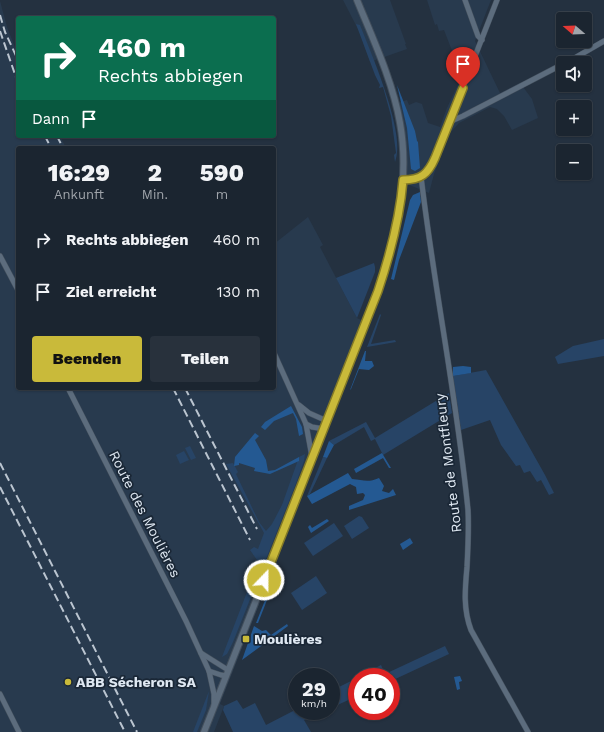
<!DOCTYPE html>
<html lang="de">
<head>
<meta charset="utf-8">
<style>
	body { margin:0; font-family:"Work Sans",sans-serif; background:#28313c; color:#f1f3f6; height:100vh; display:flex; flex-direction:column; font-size:15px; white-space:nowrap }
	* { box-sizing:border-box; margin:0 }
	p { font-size:13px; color:#a0a5ab }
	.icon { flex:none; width:22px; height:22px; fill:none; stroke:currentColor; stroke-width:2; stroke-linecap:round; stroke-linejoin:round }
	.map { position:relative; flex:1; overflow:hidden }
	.sheet { position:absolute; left:16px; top:146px; width:260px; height:244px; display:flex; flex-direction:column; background:#1b2530; border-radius:4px; box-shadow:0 1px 3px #0004,0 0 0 1px #39424c }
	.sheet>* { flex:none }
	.guide { position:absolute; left:16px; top:16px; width:260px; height:122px; border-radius:4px; box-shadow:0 1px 3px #0004,0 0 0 1px #39424c; background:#0b6e4f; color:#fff; overflow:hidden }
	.needle { width:26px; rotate:289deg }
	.tools { position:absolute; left:556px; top:12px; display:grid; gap:8px }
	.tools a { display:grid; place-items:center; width:36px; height:36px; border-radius:4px; background:#1b2530; box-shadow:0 1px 3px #0004,0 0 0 1px #39424c; font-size:20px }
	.speed { position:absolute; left:288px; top:668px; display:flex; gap:8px; font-size:20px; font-weight:700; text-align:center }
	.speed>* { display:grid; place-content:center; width:52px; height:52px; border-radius:50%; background:#1b2530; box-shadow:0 1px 3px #0004,0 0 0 1px #39424c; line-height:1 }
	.speed small { font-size:10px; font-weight:400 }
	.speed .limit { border:6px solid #d22; background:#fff; color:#111 }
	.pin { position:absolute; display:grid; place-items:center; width:34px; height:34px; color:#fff; margin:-41px -17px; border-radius:50% 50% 50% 0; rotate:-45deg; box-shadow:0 0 4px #0007 }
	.pin .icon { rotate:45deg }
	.me { position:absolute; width:44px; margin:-22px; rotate:22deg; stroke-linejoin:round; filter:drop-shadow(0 0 3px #0008) }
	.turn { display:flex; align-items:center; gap:14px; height:84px; padding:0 16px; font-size:18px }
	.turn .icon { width:52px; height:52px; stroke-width:2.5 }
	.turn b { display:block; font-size:28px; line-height:34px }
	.then { display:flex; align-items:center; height:38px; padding:0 16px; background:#0003; gap:8px; font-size:15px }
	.eta { display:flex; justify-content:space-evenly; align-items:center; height:68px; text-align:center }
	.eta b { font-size:24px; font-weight:800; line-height:28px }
	.button { display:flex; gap:8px; margin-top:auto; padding:8px 16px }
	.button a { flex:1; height:46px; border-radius:4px; background:#c9ba3a; color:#111; font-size:16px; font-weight:800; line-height:46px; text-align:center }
	.button a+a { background:#28313c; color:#f1f3f6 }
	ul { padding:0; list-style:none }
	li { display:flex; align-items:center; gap:12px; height:52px; padding:0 16px }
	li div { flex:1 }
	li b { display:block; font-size:15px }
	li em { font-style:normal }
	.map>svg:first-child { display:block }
</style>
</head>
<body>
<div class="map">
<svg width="604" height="732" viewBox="0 0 604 732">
	<rect width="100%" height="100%" fill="#243140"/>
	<g fill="#283a4e">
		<path d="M 343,0 L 390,0 L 406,44 L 405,44 L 407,49 L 370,62 L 360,33 Z"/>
		<path d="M 427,0 L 491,0 L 475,41 L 500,93 L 520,83 L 532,99 L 538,118 L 512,130 L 504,116 L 497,109 L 490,107 L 459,123 L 450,133 L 434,174 L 429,193 L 407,184 L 403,170 L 403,150 L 395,104 L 407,100 L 409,105 L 416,102 L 422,104 L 428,123 L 440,127 L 447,108 L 464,72 L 458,66 L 444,30 L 439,31 L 437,24 L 435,25 Z"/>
		<path d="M 0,1 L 7,27 L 18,55 L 18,136 L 60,136 L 66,148 L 18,148 L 18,388 L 274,388 L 274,244 L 308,217 L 323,245 L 320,247 L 357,318 L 369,324 L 220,704 L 224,706 L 214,732 L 0,732 Z"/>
	</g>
	<g fill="#274466">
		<path d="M 356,24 L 360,25 C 371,53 407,135 395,162 L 394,155 L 396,153 L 391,116 L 383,87 L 379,88 L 380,85 L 375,75 Z"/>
		<path d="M 374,263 L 375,267 L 375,272 L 357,318 L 336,278 Z"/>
		<path d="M 380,314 L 381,315 L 371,344 L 395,340 L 396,342 L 367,347 Z"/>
		<path d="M 604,339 L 604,356 L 558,364 L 555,357 L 573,346 Z"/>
		<path d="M 486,370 L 545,475 L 554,493 L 549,495 L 541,480 L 537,482 L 530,471 L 524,473 L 520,465 L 516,466 L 501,445 L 490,420 L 461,430 L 453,376 Z"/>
		<path d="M 449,393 L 452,413 L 383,455 L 375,439 L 371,441 L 364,427 L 334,445 L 329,441 L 366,422 L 375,438 Z"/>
		<path d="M 190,446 L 196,458 L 191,460 L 185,448 Z"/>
		<path d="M 184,451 L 189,460 L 180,464 L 176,455 Z"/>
		<path d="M 305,454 L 304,461 L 295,486 L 233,642 L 227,654 L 222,657 L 259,561 L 257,560 L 250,550 L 254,547 L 258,549 L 264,533 L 226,464 L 233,463 L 238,472 L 236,474 L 259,522 L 266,531 L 272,524 L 282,505 L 299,457 Z"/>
		<path d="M 323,457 L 327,458 L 310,494 L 307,496 Z"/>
		<path d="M 359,516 L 362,517 L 369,528 L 352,539 L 344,526 Z"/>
		<path d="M 334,523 L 343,536 L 313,556 L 304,543 Z"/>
		<path d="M 316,576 L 327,593 L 302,610 L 291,593 Z"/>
		<path d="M 445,646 L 449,654 L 391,681 L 391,677 L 358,677 L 381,665 L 385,674 Z"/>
		<path d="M 357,678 L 357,696 L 331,708 L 331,691 Z"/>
		<path d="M 209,691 L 206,710 L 197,732 L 193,732 Z"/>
		<path d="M 237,700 L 243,709 L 255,703 L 266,725 L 297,709 L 297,711 L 325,711 L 304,720 L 311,732 L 233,732 L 223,710 L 224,706 Z"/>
	</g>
	<g fill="#245992">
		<path d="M 397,85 L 415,131 L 417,141 L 418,142 L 420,168 L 415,171 L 411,169 L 407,128 Z"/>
		<path d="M 420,192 L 421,202 L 399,260 L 394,280 L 391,279 L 410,200 L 413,195 Z"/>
		<path d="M 365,351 L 366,351 L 365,361 L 372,361 L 374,366 L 369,370 L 359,369 L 351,389 L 350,390 Z"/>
		<path d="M 463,366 L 471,367 L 471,373 L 453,376 L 453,367 Z"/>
		<path d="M 291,406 L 302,427 L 303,434 L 299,436 L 296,419 L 293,413 L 274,421 L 265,430 L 261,427 L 265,422 Z"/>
		<path d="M 255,433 L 259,436 L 255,440 L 266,460 L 268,471 L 275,470 L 299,457 L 299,461 L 270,474 L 254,471 L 255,468 L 239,463 L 239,465 L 234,466 L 235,457 Z"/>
		<path d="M 329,441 L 334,445 L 327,458 L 323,457 Z"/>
		<path d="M 382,453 L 391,468 L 389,468 L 383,458 L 356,473 L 354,469 Z"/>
		<path d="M 348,473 L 352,479 C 363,480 368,483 379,478 L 384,486 L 382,491 L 389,493 L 393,489 L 396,495 L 349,510 L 349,506 L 363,500 L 365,495 L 363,493 L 357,494 L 356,487 L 350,484 L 312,504 L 307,496 Z"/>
		<path d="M 327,519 L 329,521 L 311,533 L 308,527 L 310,525 L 312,528 Z"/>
		<path d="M 410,538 L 413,543 L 403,550 L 400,544 Z"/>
		<path d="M 275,579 L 279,581 C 281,584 282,589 280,593 L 269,595 L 258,623 L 256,623 L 271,585 Z"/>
		<path d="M 287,624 L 288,626 L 242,660 L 254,626 L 262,631 L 266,630 L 271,635 Z"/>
		<path d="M 460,676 L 462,681 L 459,682 L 460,689 L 457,690 L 454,677 Z"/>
	</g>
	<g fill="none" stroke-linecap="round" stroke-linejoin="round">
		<defs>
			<g id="minor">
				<path d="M 465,0 L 478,36 L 482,40"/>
				<path d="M 566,63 L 604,41"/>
				<path d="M 449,122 L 463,116 L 563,64"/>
				<path d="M 421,176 C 434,288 457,398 468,510 C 469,529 468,548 467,567 C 465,589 463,609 471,630 L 528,732"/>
				<path d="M 403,180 C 419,180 426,176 434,161 L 497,0"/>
				<path d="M 0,256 L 18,290"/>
				<path d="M 274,353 L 306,424 L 312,457"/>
				<path d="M 68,388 L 186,621 L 209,671 L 214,694 L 214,705"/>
				<path d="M 299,405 L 309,413 L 327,421"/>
				<path d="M 306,424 L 312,427 L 324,429"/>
				<path d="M 201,653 L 228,670"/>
				<path d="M 209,671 L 221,675 L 226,676"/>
				<path d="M 0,694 L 19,732"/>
			</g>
			<path id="tertiary" d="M 204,732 L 374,302 C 394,245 411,184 400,123 C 393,82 373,39 357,0"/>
		</defs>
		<use href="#minor" stroke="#434f5c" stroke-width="6"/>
		<use href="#tertiary" stroke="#434f5c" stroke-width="8"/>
		<use href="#minor" stroke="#5c6c7d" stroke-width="5"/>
		<use href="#tertiary" stroke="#5c6c7d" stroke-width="6"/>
		<g stroke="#bbc5d0" stroke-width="2" stroke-dasharray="8 4" stroke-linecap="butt">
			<path d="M 0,15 L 5,32 L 18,60"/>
			<path d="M 0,31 L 18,83"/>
			<path d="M 45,136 L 51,148"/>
			<path d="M 57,136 L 63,148"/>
			<path d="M 173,388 L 250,540"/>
			<path d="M 185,388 L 257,529"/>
			<path d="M 0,463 L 137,732"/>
			<path d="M 0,487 L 125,732"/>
		</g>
	</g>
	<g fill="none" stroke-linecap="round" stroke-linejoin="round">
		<defs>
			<path id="route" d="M 264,580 L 378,291 C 390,255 400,218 403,180 C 421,180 428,174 435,158 L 463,88"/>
		</defs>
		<use href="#route" stroke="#837926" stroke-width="10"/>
		<use href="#route" stroke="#c9ba3a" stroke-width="7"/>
	</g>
	<g fill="#c9ba3a" stroke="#1a2736" stroke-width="1.5">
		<rect x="242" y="635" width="8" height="8" rx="2"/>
		<circle cx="68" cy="682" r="4"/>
	</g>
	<g text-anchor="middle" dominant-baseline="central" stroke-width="3.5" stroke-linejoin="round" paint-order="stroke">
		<g font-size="14" fill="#dfe8f2" stroke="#1a2736">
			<text transform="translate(448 463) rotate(-97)">Route de Montfleury</text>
			<text transform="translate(145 514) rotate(63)">Route des Moulières</text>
		</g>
		<g font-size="14" font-weight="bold" fill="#dfe8f2" stroke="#1a2736" text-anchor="start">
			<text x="254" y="639">Moulières</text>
			<text x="76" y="682">ABB Sécheron SA</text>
		</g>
	</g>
</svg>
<div class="tools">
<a><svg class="needle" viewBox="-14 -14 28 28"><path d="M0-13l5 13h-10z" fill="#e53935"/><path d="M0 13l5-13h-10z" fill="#a0a5ab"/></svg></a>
<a><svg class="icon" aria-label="sound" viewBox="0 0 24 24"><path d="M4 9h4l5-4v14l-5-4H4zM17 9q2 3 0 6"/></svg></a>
<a>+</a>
<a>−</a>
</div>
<div class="speed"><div>29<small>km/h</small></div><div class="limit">40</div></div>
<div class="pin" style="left:463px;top:88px;background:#d93025"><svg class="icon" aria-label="arrive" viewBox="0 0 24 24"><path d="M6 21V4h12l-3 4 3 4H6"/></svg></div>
<svg class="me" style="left:264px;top:580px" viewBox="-20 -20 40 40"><circle r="17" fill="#c9ba3a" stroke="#fff" stroke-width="3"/><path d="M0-11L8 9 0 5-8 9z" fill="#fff"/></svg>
<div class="guide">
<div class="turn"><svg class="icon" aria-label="right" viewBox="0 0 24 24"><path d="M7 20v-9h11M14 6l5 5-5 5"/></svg><div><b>460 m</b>Rechts abbiegen</div></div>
<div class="then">Dann<svg class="icon" aria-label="arrive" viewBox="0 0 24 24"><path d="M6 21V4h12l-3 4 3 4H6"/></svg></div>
</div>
<section class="sheet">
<div class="eta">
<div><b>16:29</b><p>Ankunft</p></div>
<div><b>2</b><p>Min.</p></div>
<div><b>590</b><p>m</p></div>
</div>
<ul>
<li><svg class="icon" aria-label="right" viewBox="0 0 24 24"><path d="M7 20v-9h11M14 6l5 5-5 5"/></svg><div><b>Rechts abbiegen</b></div><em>460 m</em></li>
<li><svg class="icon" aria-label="arrive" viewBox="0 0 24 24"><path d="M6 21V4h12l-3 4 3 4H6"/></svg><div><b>Ziel erreicht</b></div><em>130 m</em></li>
</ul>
<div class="button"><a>Beenden</a><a>Teilen</a></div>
</section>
</div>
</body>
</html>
